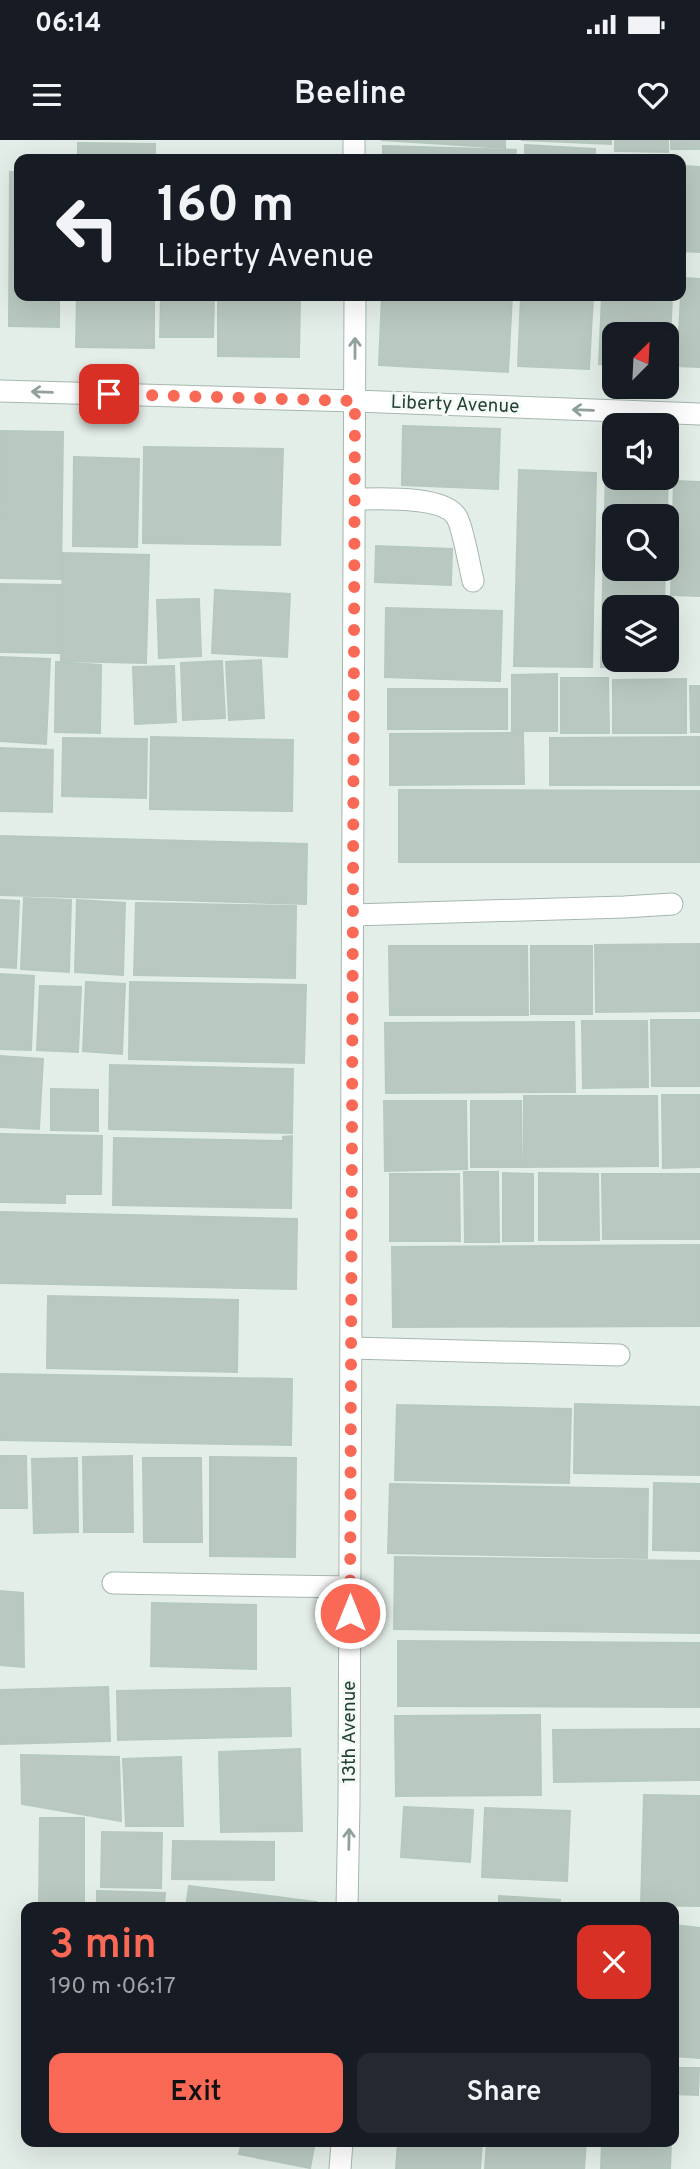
<!DOCTYPE html>
<html lang="en">
<head>
<meta charset="utf-8">
<style>
	body { margin:0; font-family:Overpass,sans-serif; background:#242831; color:#f1f3f6; height:100vh; display:flex; flex-direction:column; font-size:26px; white-space:nowrap }
	* { box-sizing:border-box; margin:0 }
	p { font-size:23px; color:#9ea1a6 }
	.icon { flex:none; width:38px; height:38px; fill:none; stroke:currentColor; stroke-width:2; stroke-linecap:round; stroke-linejoin:round }
	.map { position:relative; flex:1; overflow:hidden }
	.sheet { position:absolute; left:21px; top:1762px; width:658px; height:245px; display:flex; flex-direction:column; background:#171b24; border-radius:14px; box-shadow:0 7px 28px #0002 }
	.sheet>* { flex:none }
	.top-card { position:absolute; left:14px; top:14px; width:672px; height:147px; border-radius:14px; box-shadow:0 7px 28px #0002; background:#171b24; color:#f1f3f6; overflow:hidden }
	.needle { width:46px; rotate:24deg }
	.tools { position:absolute; left:602px; top:182px; display:grid; gap:14px }
	.tools a { display:grid; place-items:center; width:77px; height:77px; border-radius:14px; background:#171b24; box-shadow:0 7px 28px #0002; font-size:35px }
	.pin { position:absolute; display:grid; place-items:center; width:60px; height:60px; color:#fff; margin:-30px; border-radius:14px; box-shadow:0 4px 10px #0006 }
	.me { position:absolute; width:77px; margin:-38px; rotate:0deg; stroke-linejoin:round; filter:drop-shadow(0 0 5px #0008) }
	.turn { display:flex; align-items:center; gap:24px; height:147px; padding:0 28px; font-size:32px }
	.turn .icon { width:91px; height:91px; stroke-width:2.5 }
	.turn b { display:block; font-size:49px; line-height:60px }
	.round { display:grid; place-items:center; flex:none; width:74px; height:74px; border-radius:14px; background:#242831 }
	.overview { display:flex; align-items:center; justify-content:space-between; height:119px; padding:0 28px }
	h1 { font-size:42px; font-weight:600; line-height:52px; color:#fa6956 }
	.action { display:flex; gap:14px; margin-top:auto; padding:14px 28px }
	.action a { flex:1; height:80px; border-radius:14px; background:#fa6956; color:#111; font-size:28px; font-weight:600; line-height:80px; text-align:center }
	.action a+a { background:#242831; color:#f1f3f6 }
	.status { display:flex; justify-content:space-between; align-items:center; height:49px; padding:0 35px; background:#171b24; direction:ltr }
	.status svg { height:19px; fill:currentColor }
	header { display:flex; justify-content:space-between; align-items:center; height:91px; padding:0 28px; background:#171b24; font-size:32px; font-weight:600 }
	.map>svg:first-child { display:block }
</style>
</head>
<body>
<div class="status"><b>06:14</b><svg viewBox="0 0 49 12"><path d="M0 12V9h3v3zM5 12V6h3v6zM10 12V3h3v9zM15 12V0h3v12zM26 1h20v11H26zM47 4h2v5h-2z"/></svg></div>
<header><svg class="icon" aria-label="menu" viewBox="0 0 24 24"><path d="M4 6h16M4 12h16M4 18h16"/></svg>Beeline<svg class="icon" aria-label="heart" viewBox="0 0 24 24"><path d="M12 20l-8-8c-3-5 5-10 8-4 3-6 11-1 8 4z"/></svg></header>
<div class="map">
<svg width="700" height="2029" viewBox="0 0 700 2029">
	<rect width="100%" height="100%" fill="#e4eee8"/>
	<g fill="#b9c9c1" stroke="#b6c9be" stroke-width="2">
		<path d="M 381,0 L 505,0 L 505,8 Z"/>
		<path d="M 521,0 L 611,0 L 611,4 Z"/>
		<path d="M 615,0 L 668,0 L 668,12 L 615,11 Z"/>
		<rect x="671" y="0" width="29" height="9"/>
		<path d="M 78,3 L 155,4 L 155,19 L 78,19 Z"/>
		<path d="M 525,5 L 595,9 L 595,19 L 525,19 Z"/>
		<path d="M 383,6 L 516,10 L 515,19 L 383,19 Z"/>
		<path d="M 219,15 L 301,16 L 301,19 L 219,19 Z"/>
		<path d="M 684,26 L 700,27 L 700,112 L 681,111 Z"/>
		<path d="M 10,32 L 19,32 L 19,156 L 59,156 L 59,187 L 9,186 Z"/>
		<path d="M 682,138 L 700,139 L 700,227 L 677,226 Z"/>
		<path d="M 77,156 L 154,156 L 154,208 L 76,207 Z"/>
		<path d="M 161,156 L 214,156 L 213,197 L 160,197 Z"/>
		<path d="M 218,156 L 300,156 L 299,217 L 218,216 Z"/>
		<path d="M 382,156 L 512,156 L 508,232 L 379,225 Z"/>
		<path d="M 521,156 L 593,156 L 589,229 L 518,226 Z"/>
		<path d="M 602,156 L 672,156 L 669,228 L 667,228 L 667,194 L 614,194 L 614,225 L 599,224 Z"/>
		<path d="M 403,286 L 500,289 L 498,349 L 402,345 Z"/>
		<path d="M 1,291 L 63,292 L 61,439 L 0,438 Z"/>
		<path d="M 144,307 L 283,309 L 280,405 L 143,403 Z"/>
		<path d="M 74,317 L 139,319 L 137,407 L 73,406 Z"/>
		<path d="M 606,328 L 614,328 L 614,338 L 667,338 L 668,330 L 667,376 L 614,376 L 614,429 L 665,429 L 664,467 L 614,467 L 614,520 L 663,520 L 662,529 L 601,527 Z"/>
		<path d="M 519,330 L 596,333 L 592,527 L 514,526 Z"/>
		<path d="M 674,341 L 700,342 L 700,456 L 671,455 Z"/>
		<path d="M 376,406 L 452,409 L 451,445 L 375,442 Z"/>
		<path d="M 63,413 L 149,415 L 146,523 L 61,521 Z"/>
		<path d="M 0,444 L 62,445 L 61,513 L 0,512 Z"/>
		<path d="M 215,450 L 290,454 L 287,517 L 212,513 Z"/>
		<path d="M 199,459 L 201,516 L 159,518 L 157,460 Z"/>
		<path d="M 386,468 L 502,471 L 500,541 L 385,537 Z"/>
		<path d="M 0,517 L 50,519 L 46,604 L 0,601 Z"/>
		<path d="M 261,520 L 264,578 L 229,580 L 226,522 Z"/>
		<path d="M 222,521 L 225,578 L 183,580 L 181,523 Z"/>
		<path d="M 56,522 L 101,525 L 100,593 L 55,592 Z"/>
		<path d="M 174,526 L 176,582 L 135,584 L 133,527 Z"/>
		<path d="M 557,534 L 557,591 L 512,591 L 512,535 Z"/>
		<path d="M 561,538 L 608,538 L 609,593 L 561,593 Z"/>
		<path d="M 686,539 L 686,593 L 613,593 L 613,540 Z"/>
		<path d="M 690,546 L 700,546 L 700,592 L 691,592 Z"/>
		<rect x="388" y="549" width="119" height="40"/>
		<path d="M 523,593 L 524,644 L 390,645 L 390,594 Z"/>
		<path d="M 151,597 L 293,600 L 292,671 L 150,669 Z"/>
		<path d="M 700,597 L 700,645 L 550,645 L 550,598 Z"/>
		<path d="M 63,598 L 147,599 L 146,658 L 62,656 Z"/>
		<path d="M 0,608 L 53,610 L 52,672 L 0,671 Z"/>
		<path d="M 399,650 L 700,651 L 700,722 L 399,722 Z"/>
		<path d="M 0,696 L 307,704 L 306,764 L 0,755 Z"/>
		<path d="M 24,758 L 71,760 L 69,832 L 21,829 Z"/>
		<path d="M 0,760 L 19,761 L 16,828 L 0,827 Z"/>
		<path d="M 77,760 L 125,763 L 123,835 L 75,832 Z"/>
		<path d="M 136,763 L 296,766 L 295,838 L 134,835 Z"/>
		<path d="M 700,804 L 700,871 L 596,872 L 595,805 Z"/>
		<path d="M 389,806 L 527,806 L 528,875 L 390,875 Z"/>
		<rect x="531" y="806" width="61" height="68"/>
		<path d="M 0,834 L 34,836 L 31,910 L 0,909 Z"/>
		<path d="M 86,842 L 125,844 L 122,914 L 83,911 Z"/>
		<path d="M 130,842 L 306,845 L 304,923 L 129,919 Z"/>
		<path d="M 40,846 L 81,847 L 78,912 L 37,910 Z"/>
		<path d="M 651,880 L 700,880 L 700,946 L 652,946 Z"/>
		<path d="M 582,881 L 647,881 L 648,947 L 583,948 Z"/>
		<path d="M 574,882 L 575,952 L 386,953 L 385,883 Z"/>
		<path d="M 0,916 L 43,919 L 39,989 L 0,987 Z"/>
		<path d="M 110,925 L 293,929 L 292,993 L 109,989 Z"/>
		<path d="M 51,949 L 98,950 L 98,991 L 51,990 Z"/>
		<path d="M 662,955 L 700,955 L 700,1027 L 663,1028 Z"/>
		<path d="M 524,956 L 657,956 L 658,1026 L 524,1027 Z"/>
		<path d="M 384,961 L 466,961 L 467,1029 L 385,1031 Z"/>
		<path d="M 471,961 L 521,961 L 522,1027 L 471,1027 Z"/>
		<path d="M 0,994 L 102,996 L 101,1054 L 65,1054 L 65,1063 L 0,1062 Z"/>
		<path d="M 292,996 L 291,1068 L 113,1065 L 114,998 L 283,1001 L 283,997 Z"/>
		<path d="M 464,1032 L 498,1032 L 499,1102 L 465,1102 Z"/>
		<path d="M 503,1033 L 533,1034 L 533,1101 L 503,1101 Z"/>
		<path d="M 539,1033 L 598,1034 L 599,1100 L 539,1100 Z"/>
		<path d="M 390,1034 L 459,1034 L 460,1101 L 390,1101 Z"/>
		<path d="M 602,1034 L 700,1034 L 700,1099 L 603,1099 Z"/>
		<path d="M 0,1072 L 297,1079 L 296,1149 L 0,1143 Z"/>
		<path d="M 700,1105 L 700,1186 L 393,1187 L 392,1107 Z"/>
		<path d="M 48,1156 L 238,1160 L 237,1232 L 47,1228 Z"/>
		<path d="M 0,1234 L 292,1239 L 291,1305 L 0,1300 Z"/>
		<path d="M 575,1264 L 700,1267 L 700,1335 L 574,1333 Z"/>
		<path d="M 397,1265 L 571,1269 L 569,1343 L 395,1340 Z"/>
		<path d="M 0,1316 L 26,1316 L 27,1368 L 0,1368 Z"/>
		<path d="M 132,1316 L 133,1392 L 84,1392 L 83,1317 Z"/>
		<path d="M 210,1317 L 296,1318 L 295,1417 L 210,1416 Z"/>
		<path d="M 77,1318 L 78,1392 L 34,1393 L 32,1319 Z"/>
		<path d="M 143,1318 L 201,1318 L 202,1402 L 144,1402 Z"/>
		<path d="M 654,1343 L 700,1344 L 700,1411 L 653,1410 Z"/>
		<path d="M 390,1344 L 648,1349 L 647,1418 L 388,1413 Z"/>
		<path d="M 395,1417 L 700,1421 L 700,1493 L 394,1489 Z"/>
		<path d="M 0,1451 L 23,1453 L 24,1527 L 0,1525 Z"/>
		<path d="M 152,1463 L 256,1465 L 256,1529 L 151,1526 Z"/>
		<path d="M 398,1501 L 700,1503 L 700,1567 L 398,1566 Z"/>
		<path d="M 108,1547 L 110,1601 L 0,1604 L 0,1550 Z"/>
		<path d="M 290,1548 L 291,1596 L 118,1600 L 117,1551 Z"/>
		<path d="M 540,1575 L 541,1655 L 396,1656 L 395,1576 Z"/>
		<path d="M 700,1589 L 700,1640 L 554,1642 L 553,1590 Z"/>
		<path d="M 300,1609 L 302,1691 L 221,1692 L 219,1612 Z"/>
		<path d="M 21,1615 L 119,1617 L 121,1681 L 22,1664 Z"/>
		<path d="M 181,1617 L 183,1686 L 126,1686 L 123,1619 Z"/>
		<path d="M 644,1655 L 700,1656 L 700,1766 L 641,1765 Z"/>
		<path d="M 404,1667 L 473,1670 L 470,1722 L 401,1717 Z"/>
		<path d="M 485,1668 L 570,1671 L 567,1741 L 482,1737 Z"/>
		<path d="M 40,1678 L 84,1678 L 84,1768 L 39,1768 Z"/>
		<path d="M 102,1692 L 162,1693 L 161,1748 L 101,1747 Z"/>
		<path d="M 173,1701 L 274,1702 L 274,1740 L 172,1739 Z"/>
		<path d="M 189,1746 L 317,1762 L 316,1768 L 186,1768 Z"/>
		<path d="M 97,1751 L 165,1753 L 164,1768 L 97,1768 Z"/>
		<path d="M 499,1756 L 560,1760 L 559,1768 L 499,1768 Z"/>
		<path d="M 391,1763 L 464,1768 L 391,1768 Z"/>
		<path d="M 563,1763 L 603,1766 L 603,1768 L 562,1768 Z"/>
		<path d="M 674,1785 L 700,1788 L 700,1918 L 674,1916 Z"/>
		<path d="M 674,1928 L 699,1928 L 698,1955 L 674,1954 Z"/>
		<rect x="173" y="2002" width="45" height="1"/>
		<path d="M 242,2002 L 315,2002 L 310,2028 L 239,2014 Z"/>
		<path d="M 398,2002 L 482,2002 L 480,2029 L 396,2029 Z"/>
		<path d="M 487,2002 L 586,2002 L 584,2029 L 485,2029 Z"/>
		<path d="M 602,2002 L 671,2002 L 670,2029 L 601,2029 Z"/>
	</g>
	<g fill="none" stroke-linecap="round" stroke-linejoin="round">
		<defs>
			<g id="minor">
				<path d="M 354,0 L 354,19"/>
				<path d="M 0,251 L 355,261 L 700,274"/>
				<path d="M 355,359 C 378,359 442,355 456,376 C 462,384 470,428 473,441"/>
				<path d="M 353,775 L 624,767 L 672,764"/>
				<path d="M 351,1208 L 619,1215"/>
				<path d="M 113,1443 L 350,1447"/>
				<path d="M 347,1768 L 349,1662 L 355,156"/>
				<path d="M 340,2029 L 342,2002"/>
			</g>
		</defs>
		<use href="#minor" stroke="#a6b7af" stroke-width="23"/>
		<use href="#minor" stroke="#fff" stroke-width="21"/>
	</g>
	<defs><path id="oneway-shaft" d="M-6 0H5M1.5-3L5.5 0L1.5 3" fill="none" stroke-width="1.6" stroke-linecap="round" stroke-linejoin="round" transform="scale(1.75)"/></defs>
	<g stroke="#90a09a">
		<use href="#oneway-shaft" transform="translate(355 208) rotate(-90)"/>
		<use href="#oneway-shaft" transform="translate(42 252) rotate(-178)"/>
		<use href="#oneway-shaft" transform="translate(583 270) rotate(-178)"/>
		<use href="#oneway-shaft" transform="translate(349 1699) rotate(-89)"/>
	</g>
	<g fill="none" stroke-linecap="round" stroke-linejoin="round">
		<path stroke="#fa6956" stroke-width="12" stroke-dasharray="0 21.6" d="M 109,254 L 355,261 L 350,1473"/>
	</g>
	<g text-anchor="middle" dominant-baseline="central" stroke-width="6" stroke-linejoin="round" paint-order="stroke">
		<g font-size="19" fill="#224135" stroke="#f5faf7">
			<text transform="translate(455 265) rotate(2)">Liberty Avenue</text>
			<text transform="translate(350 1592) rotate(-90)">13th Avenue</text>
		</g>
	</g>
</svg>
<div class="tools">
<a><svg class="needle" viewBox="-14 -14 28 28"><path d="M0-13l5 13h-10z" fill="#e53935"/><path d="M0 13l5-13h-10z" fill="#9ea1a6"/></svg></a>
<a><svg class="icon" aria-label="sound" viewBox="0 0 24 24"><path d="M4 9h4l5-4v14l-5-4H4zM17 9q2 3 0 6"/></svg></a>
<a><svg class="icon" aria-label="search" viewBox="0 0 24 24"><circle cx="10" cy="10" r="6"/><path d="M15 15l6 6"/></svg></a>
<a><svg class="icon" aria-label="layers" viewBox="0 0 24 24"><path d="M12 4l9 5-9 5-9-5zM3 14l9 5 9-5"/></svg></a>
</div>
<div class="pin" style="left:109px;top:254px;background:#d93025"><svg class="icon" aria-label="arrive" viewBox="0 0 24 24"><path d="M6 21V4h12l-3 4 3 4H6"/></svg></div>
<svg class="me" style="left:350px;top:1473px" viewBox="-20 -20 40 40"><circle r="17" fill="#fa6956" stroke="#fff" stroke-width="3"/><path d="M0-11L8 9 0 5-8 9z" fill="#fff"/></svg>
<div class="top-card">
<div class="turn"><svg class="icon" aria-label="left" viewBox="0 0 24 24"><path d="M17 20v-9H6M10 6l-5 5 5 5"/></svg><div><b>160 m</b>Liberty Avenue</div></div>
</div>
<section class="sheet">
<div class="overview"><div><h1>3 min</h1><p>190 m · 06:17</p></div><a class="round" style="background:#d93025;color:#fff"><svg class="icon" aria-label="close" viewBox="0 0 24 24"><path d="M6 6l12 12M18 6L6 18"/></svg></a></div>
<div class="action"><a>Exit</a><a>Share</a></div>
</section>
</div>
</body>
</html>
